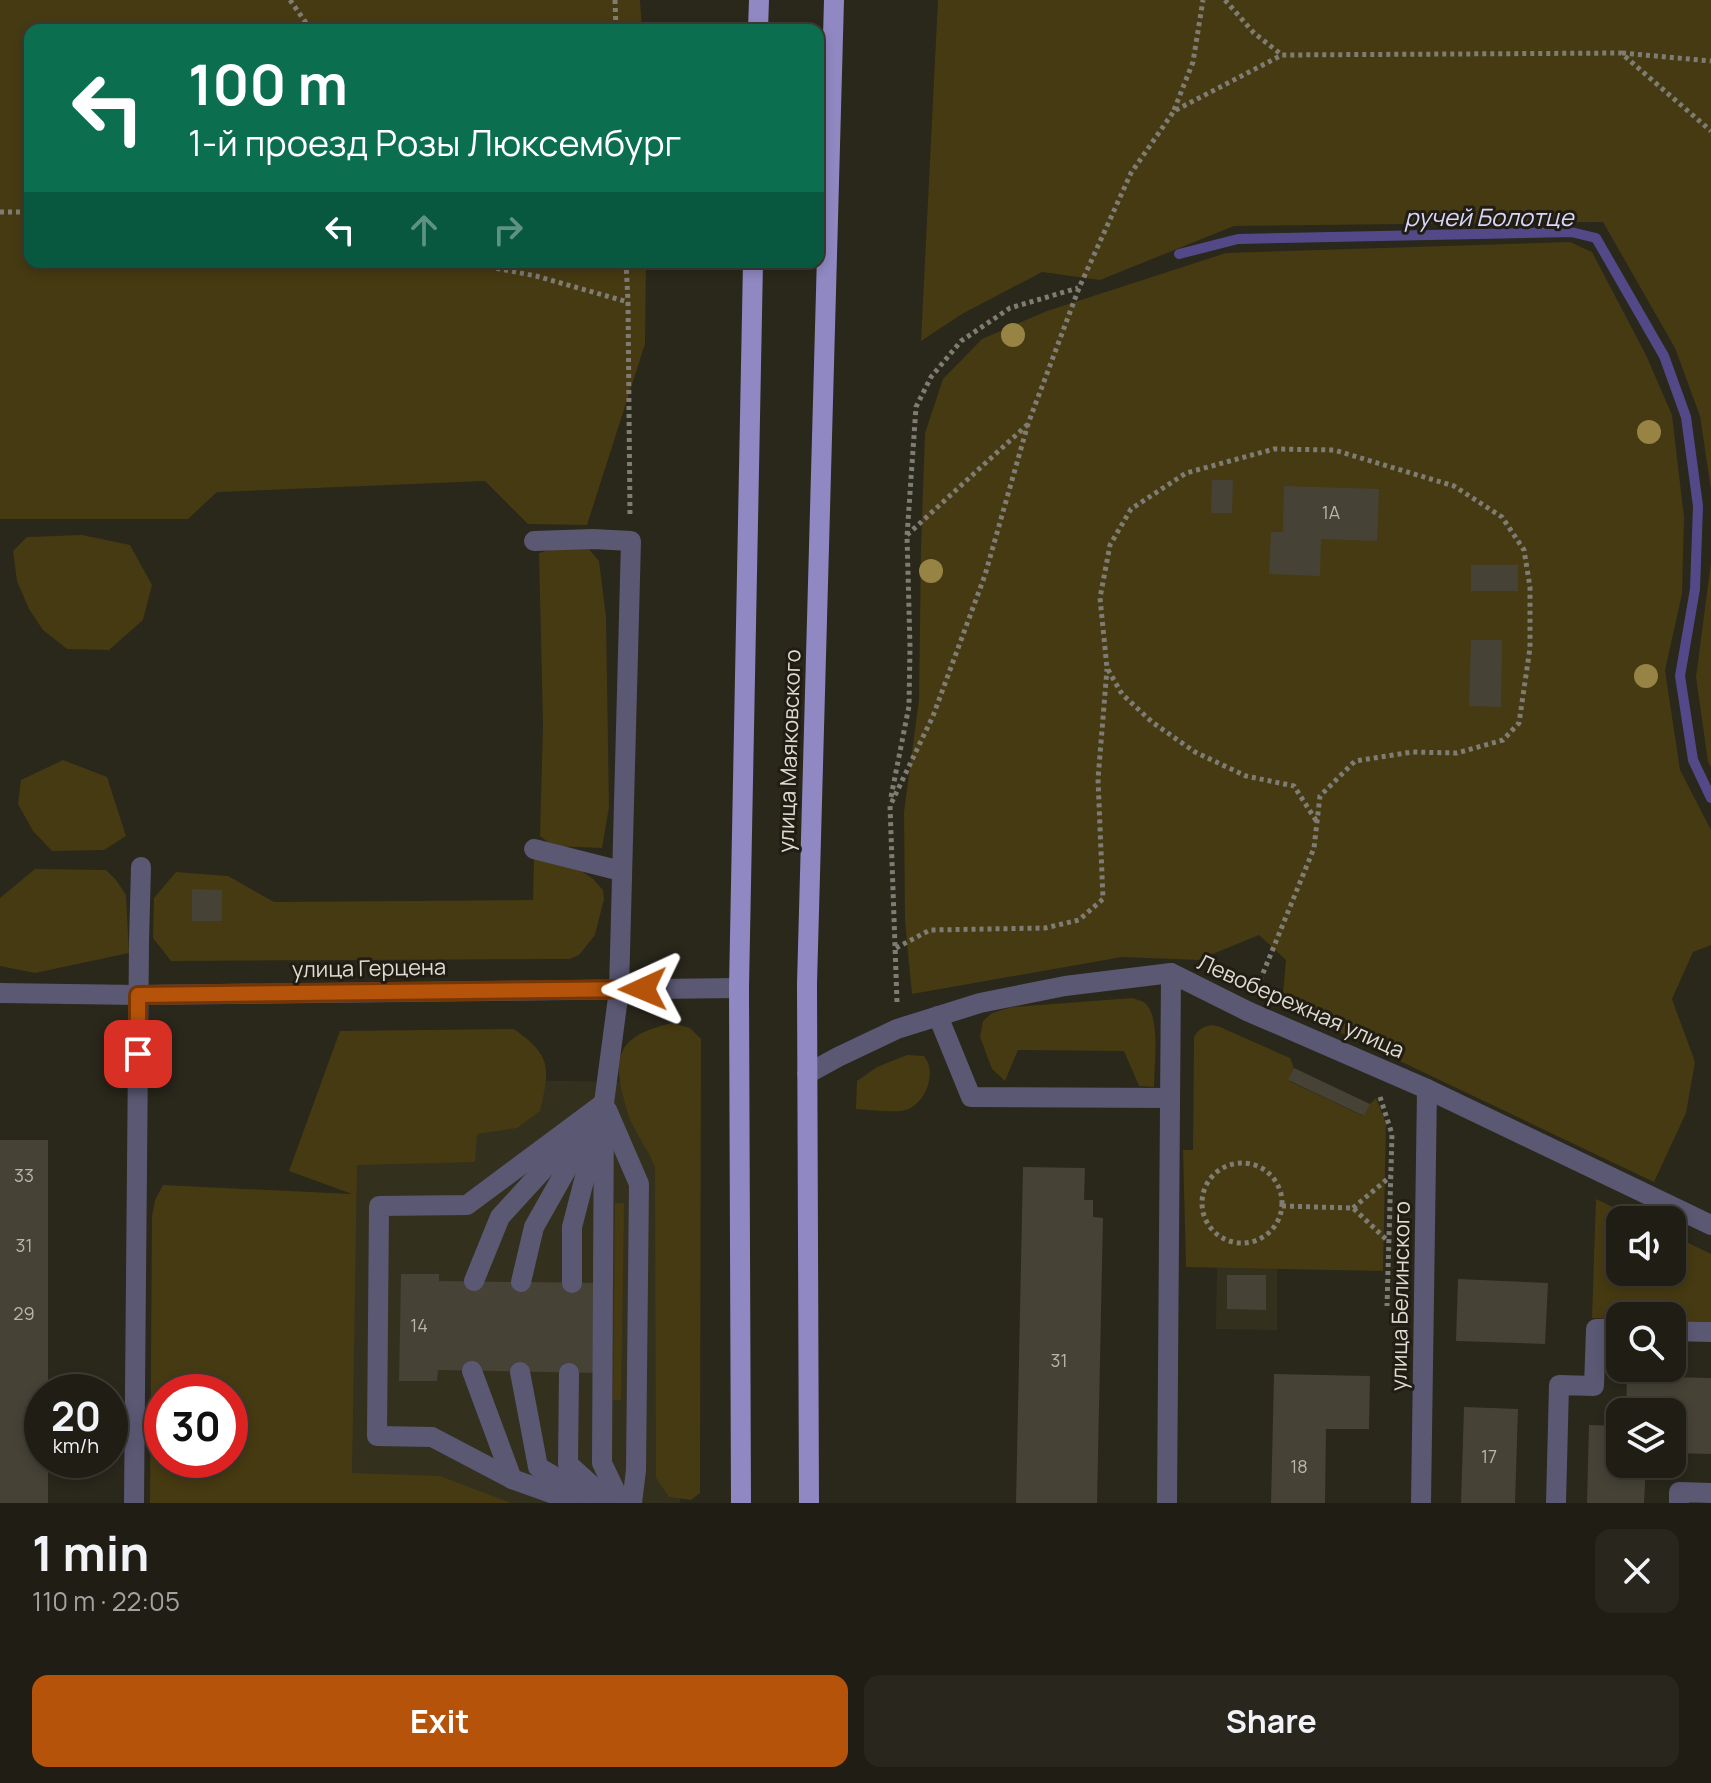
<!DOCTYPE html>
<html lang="en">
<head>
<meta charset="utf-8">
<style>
	body { margin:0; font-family:Manrope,sans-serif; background:#28261d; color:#f1f3f6; height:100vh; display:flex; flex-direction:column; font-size:30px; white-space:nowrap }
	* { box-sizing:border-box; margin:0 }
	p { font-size:26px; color:#a2a2a0 }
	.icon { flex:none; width:44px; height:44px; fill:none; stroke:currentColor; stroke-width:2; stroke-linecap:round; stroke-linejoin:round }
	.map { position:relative; height:1503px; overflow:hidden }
	.side { display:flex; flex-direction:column; background:#201d14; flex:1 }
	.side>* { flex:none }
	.banner { position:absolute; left:24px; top:24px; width:800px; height:244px; border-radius:16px; box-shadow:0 4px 12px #0003,0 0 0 2px #3d3b34; background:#0b6e4f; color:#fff; overflow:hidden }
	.controls { position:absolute; left:1606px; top:1206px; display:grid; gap:16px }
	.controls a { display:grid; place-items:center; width:80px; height:80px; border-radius:16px; background:#201d14; box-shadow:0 4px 12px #0003,0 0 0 2px #3d3b34; font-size:40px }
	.speed { position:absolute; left:24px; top:1374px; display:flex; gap:16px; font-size:40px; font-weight:700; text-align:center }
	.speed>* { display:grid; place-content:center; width:104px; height:104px; border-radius:50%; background:#201d14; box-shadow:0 4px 12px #0003,0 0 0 2px #3d3b34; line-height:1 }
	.speed small { font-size:20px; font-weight:400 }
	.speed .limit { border:12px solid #d22; background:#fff; color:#111 }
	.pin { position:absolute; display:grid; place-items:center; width:68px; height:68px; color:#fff; margin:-34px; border-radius:16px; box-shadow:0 4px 12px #0006 }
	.me { position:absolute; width:88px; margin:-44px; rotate:269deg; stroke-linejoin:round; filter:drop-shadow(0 0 6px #0008) }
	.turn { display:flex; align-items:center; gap:28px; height:168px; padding:0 32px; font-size:36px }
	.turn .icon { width:104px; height:104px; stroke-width:2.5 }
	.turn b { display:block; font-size:56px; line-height:68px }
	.lanes { display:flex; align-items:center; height:76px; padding:0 32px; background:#0003; justify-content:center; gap:40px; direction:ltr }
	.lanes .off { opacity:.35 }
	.round { display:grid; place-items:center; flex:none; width:84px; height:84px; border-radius:16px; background:#28261d }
	.overview { display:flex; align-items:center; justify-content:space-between; height:136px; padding:0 32px }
	h1 { font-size:48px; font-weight:700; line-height:60px }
	.primary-button { display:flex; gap:16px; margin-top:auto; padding:16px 32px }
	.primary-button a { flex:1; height:92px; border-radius:16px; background:#b45309; color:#fff; font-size:32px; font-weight:700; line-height:92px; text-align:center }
	.primary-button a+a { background:#28261d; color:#f1f3f6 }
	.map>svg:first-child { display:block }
</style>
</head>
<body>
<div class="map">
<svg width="1711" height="1503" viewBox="0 0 1711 1503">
	<rect width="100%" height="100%" fill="#2a271b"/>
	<g fill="#34301e">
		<path d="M 354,1079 L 685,1082 L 680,1503 L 349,1503 Z"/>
		<path d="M 1217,1262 L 1277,1263 L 1277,1330 L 1216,1329 Z"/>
	</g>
	<g fill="#463a12" fill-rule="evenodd">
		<path d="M 0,0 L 640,0 L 642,30 L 30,30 L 30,262 L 646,262 L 645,344 L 587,525 L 528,524 L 485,481 L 217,492 L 188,519 L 0,519 Z"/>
		<path d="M 938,0 L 1711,0 L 1711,490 L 1700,416 L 1675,348 L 1603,222 L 1234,226 L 1100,280 L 1042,272 L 962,314 L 921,341 Z"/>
		<path d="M 1570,242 L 1592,252 L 1646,355 L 1672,415 L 1684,517 L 1682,594 L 1665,670 L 1680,770 L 1711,830 L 1711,945 L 1693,952 L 1672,999 L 1695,1062 L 1686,1113 L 1654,1182 L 1282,1005 L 1286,960 L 1259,935 L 1198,960 L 1122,957 L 912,994 L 905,922 L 904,812 L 919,700 L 921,548 L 925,433 L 943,379 L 982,339 L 1047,311 L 1226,253 Z"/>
		<path d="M 82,535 L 130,545 L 152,585 L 143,620 L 109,650 L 67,649 L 43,630 L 29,609 L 17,581 L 13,551 L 27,537 Z"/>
		<path d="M 558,547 L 588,548 L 599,561 L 606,617 L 609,807 L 602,848 L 553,846 L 540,836 L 543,724 L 539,553 Z"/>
		<path d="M 1711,562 L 1711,767 L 1708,762 L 1696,677 Z"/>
		<path d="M 63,760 L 107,777 L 126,836 L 104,850 L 52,851 L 33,831 L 18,804 L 21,780 Z"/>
		<path d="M 534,859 L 571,864 L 593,879 L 603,890 L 604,899 L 595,935 L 579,955 L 570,959 L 171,961 L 153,938 L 154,898 L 176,872 L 228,876 L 274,902 L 533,900 Z"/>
		<path d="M 35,869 L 106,870 L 116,880 L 126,895 L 129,953 L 35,973 L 0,966 L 0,898 Z"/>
		<path d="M 1133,998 C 1137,1000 1141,1000 1145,1003 C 1161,1017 1154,1066 1154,1087 L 1139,1086 L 1124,1051 L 1018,1050 L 1005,1081 L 992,1069 L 980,1037 L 983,1021 L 992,1013 L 1012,1007 Z"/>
		<path d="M 672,1023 L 690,1028 L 701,1039 L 700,1493 L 691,1500 L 669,1497 L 656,1478 L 655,1167 C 648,1150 639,1138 631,1122 C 627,1113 625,1102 622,1092 C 611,1046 630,1033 672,1023 Z"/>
		<path d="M 1213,1025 L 1220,1027 L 1290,1058 L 1294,1068 L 1289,1081 L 1363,1116 L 1370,1104 L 1376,1098 L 1386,1123 L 1383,1271 L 1186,1267 L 1183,1150 L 1193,1150 L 1194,1037 C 1198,1029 1204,1026 1213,1025 Z"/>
		<path d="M 514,1029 C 552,1056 550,1068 540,1111 L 517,1128 L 477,1134 L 475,1162 L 357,1165 L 352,1473 L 440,1476 L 511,1503 L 150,1503 L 152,1216 L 155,1200 L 163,1185 L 352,1194 L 289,1171 L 340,1031 ZM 162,1392 L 230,1392 L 230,1460 L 162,1460 Z"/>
		<path d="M 907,1055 L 924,1056 C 938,1073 925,1108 901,1111 C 887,1112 871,1110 856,1109 L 857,1081 L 877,1067 Z"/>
		<path d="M 1596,1199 L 1640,1220 L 1620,1220 L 1620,1272 L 1672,1272 L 1672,1235 L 1711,1254 L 1711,1322 L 1672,1320 L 1672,1316 L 1620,1316 L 1620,1319 L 1592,1318 Z"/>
		<path d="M 615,1203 L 624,1203 L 621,1400 L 613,1400 Z"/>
	</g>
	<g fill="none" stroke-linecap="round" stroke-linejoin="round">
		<path stroke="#544988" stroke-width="10" d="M 1179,254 L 1238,239 L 1571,232 L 1596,238 L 1664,356 L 1686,417 L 1698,506 L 1695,589 L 1680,676 L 1693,760 L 1711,798"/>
	</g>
	<g fill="#464236">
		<path d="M 1212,480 L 1233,480 L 1232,513 L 1211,513 Z"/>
		<path d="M 1284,486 L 1379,489 L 1377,541 L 1321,539 L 1320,576 L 1269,574 L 1271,532 L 1283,532 Z"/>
		<rect x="1471" y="565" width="47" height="26"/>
		<path d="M 1471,640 L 1502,640 L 1501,707 L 1469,706 Z"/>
		<path d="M 192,889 L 222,890 L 222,921 L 192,921 Z"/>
		<path d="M 1294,1068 L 1370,1104 L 1364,1116 L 1288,1080 Z"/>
		<path d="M 0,1140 L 48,1140 L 48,1392 L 42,1392 L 42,1460 L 48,1460 L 48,1503 L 0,1503 Z"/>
		<path d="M 1023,1167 L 1085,1168 L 1084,1200 L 1093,1200 L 1093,1217 L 1103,1218 L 1097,1503 L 1016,1503 Z"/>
		<path d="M 401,1274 L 439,1274 L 439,1281 L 598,1283 L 596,1373 L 438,1370 L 437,1381 L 399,1381 Z"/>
		<path d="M 1227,1275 L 1266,1275 L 1266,1310 L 1227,1309 Z"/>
		<path d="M 1458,1279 L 1548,1283 L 1545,1344 L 1456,1341 Z"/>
		<path d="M 1274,1374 L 1370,1376 L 1369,1429 L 1326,1429 L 1325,1503 L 1271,1503 Z"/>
		<path d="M 1627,1376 L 1711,1378 L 1711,1454 L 1672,1453 L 1672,1412 L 1626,1412 Z"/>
		<path d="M 1464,1407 L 1518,1409 L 1515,1503 L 1461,1503 Z"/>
		<path d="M 1589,1425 L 1620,1426 L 1620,1464 L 1646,1464 L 1644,1503 L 1587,1503 Z"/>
	</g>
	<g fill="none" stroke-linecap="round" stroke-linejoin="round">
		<g stroke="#7f7c73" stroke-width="5" stroke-dasharray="4 4" stroke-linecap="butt">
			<path d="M 290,0 L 311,30"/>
			<path d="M 615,0 L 616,30"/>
			<path d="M 1225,0 L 1254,33 L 1282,55"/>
			<path d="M 1622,53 L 1711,61"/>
			<path d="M 1174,110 L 1193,62 L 1203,0"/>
			<path d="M 0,212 L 30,212"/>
			<path d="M 465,262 L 536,276 L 628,302"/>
			<path d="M 626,262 L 628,302 L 630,516"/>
			<path d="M 907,535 L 1027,425"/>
			<path d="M 891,797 L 909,706 L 910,647 L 907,536 L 916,407 L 931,377 L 961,341 L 1010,308 L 1078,288"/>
			<path d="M 896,948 L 930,930 L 1045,928 L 1079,920 L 1103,899 L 1098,779 L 1107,669"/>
			<path d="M 1257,988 L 1314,848 L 1320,796 L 1355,761 L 1412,752 L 1457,753 L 1503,740 L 1519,723 L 1530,648 L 1530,587 L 1524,550 L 1502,517 L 1454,486 L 1334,450 L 1274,449 L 1186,473 L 1131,509 L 1110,545 L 1100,598 L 1107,668 L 1122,694 L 1152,722 L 1195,752 L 1246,776 L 1294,786 L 1317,822"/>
			<path d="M 897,1002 L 890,806 L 933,716 L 985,575 L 1028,424 L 1079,288 L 1131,173 L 1174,111 L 1282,55 L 1621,53 L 1711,131"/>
			<path d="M 1380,1097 L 1392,1134 L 1387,1306"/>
			<circle cx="1242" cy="1203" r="40"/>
			<path d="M 1282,1206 L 1353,1208 L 1388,1241"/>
			<path d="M 1353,1208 L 1391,1176"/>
		</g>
		<g stroke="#5b5874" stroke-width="20">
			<path d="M 534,541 L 593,539 L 631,541 L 619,990 L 604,1103 L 602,1463 L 621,1503"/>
			<path d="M 534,849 L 621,871"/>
			<path d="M 139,942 L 141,867"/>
			<path d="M 938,1016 L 971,1097 L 1170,1098"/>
			<path d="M 607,1110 L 639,1184 L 636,1470 L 632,1503"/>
			<path d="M 474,1281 L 500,1217 L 572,1138"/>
			<path d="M 521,1282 L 534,1227 L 600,1110"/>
			<path d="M 572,1283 L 572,1227 L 596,1134"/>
			<path d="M 1672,1331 L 1711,1332"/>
			<path d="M 472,1371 L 512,1479 L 579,1503"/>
			<path d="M 520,1372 L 538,1467 L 600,1503"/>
			<path d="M 569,1373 L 568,1464 L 601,1494"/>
			<path d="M 512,1479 L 432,1437 L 377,1436 L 379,1206 L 467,1205 L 604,1103"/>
			<path d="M 1167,1503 L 1171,973"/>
			<path d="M 1421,1503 L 1427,1089"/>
			<path d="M 1556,1503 L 1559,1385 L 1594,1386 L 1596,1329 L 1620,1329"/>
			<path d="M 1679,1503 L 1679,1492 L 1711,1493"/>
		</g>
		<g stroke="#5b5874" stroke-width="20">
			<path d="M 0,993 L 138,995 L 739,988"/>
			<path d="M 807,1074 L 838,1057 L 897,1029 L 980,1003 L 1065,986 L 1171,973 L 1247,1011 L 1427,1089 L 1711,1225"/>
			<path d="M 134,1503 L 139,942"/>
		</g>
		<g stroke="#8f88c2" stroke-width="20">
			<path d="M 758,30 L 759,0"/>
			<path d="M 741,1503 L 739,988 L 753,262"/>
			<path d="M 809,1503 L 807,984 L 834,0"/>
		</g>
	</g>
	<g fill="#978344">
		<circle cx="1013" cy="335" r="12"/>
		<circle cx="1649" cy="432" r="12"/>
		<circle cx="931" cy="571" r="12"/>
		<circle cx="1646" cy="676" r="12"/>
	</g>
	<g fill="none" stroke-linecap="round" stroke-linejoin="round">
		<defs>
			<path id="route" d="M 138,1054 L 138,995 L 643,989"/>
		</defs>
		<use href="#route" stroke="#753606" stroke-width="20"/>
		<use href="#route" stroke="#b45309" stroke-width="14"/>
	</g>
	<g text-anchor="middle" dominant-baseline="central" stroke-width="6" stroke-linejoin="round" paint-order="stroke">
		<g font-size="18" fill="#b7b5ac">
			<text x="1331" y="512">1А</text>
			<text x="24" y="1175">33</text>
			<text x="24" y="1245">31</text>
			<text x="24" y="1313">29</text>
			<text x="419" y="1325">14</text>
			<text x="1059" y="1360">31</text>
			<text x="1489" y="1456">17</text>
			<text x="1299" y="1466">18</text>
		</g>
		<g font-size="22" fill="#dddbd4" stroke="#211d12">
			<text transform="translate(789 751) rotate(-88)">улица Маяковского</text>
			<text transform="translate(369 968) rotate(-1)">улица Герцена</text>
			<text transform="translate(1301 1006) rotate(24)">Левобережная улица</text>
			<text transform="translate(1400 1296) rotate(-89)">улица Белинского</text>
		</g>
		<g font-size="24" font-style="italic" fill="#d9d6fc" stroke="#211d12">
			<text x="1489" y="216">ручей Болотце</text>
		</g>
	</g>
</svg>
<div class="controls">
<a><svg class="icon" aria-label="sound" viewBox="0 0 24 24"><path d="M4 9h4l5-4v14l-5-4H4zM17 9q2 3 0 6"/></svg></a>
<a><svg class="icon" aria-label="search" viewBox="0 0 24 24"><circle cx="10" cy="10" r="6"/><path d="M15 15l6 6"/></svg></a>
<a><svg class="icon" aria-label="layers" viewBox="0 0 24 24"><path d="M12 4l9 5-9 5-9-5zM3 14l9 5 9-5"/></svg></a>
</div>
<div class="speed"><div>20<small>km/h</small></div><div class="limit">30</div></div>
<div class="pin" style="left:138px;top:1054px;background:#d93025"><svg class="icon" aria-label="arrive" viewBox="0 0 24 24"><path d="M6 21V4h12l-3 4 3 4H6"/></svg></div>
<svg class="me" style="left:643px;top:989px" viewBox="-20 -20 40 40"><path d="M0-17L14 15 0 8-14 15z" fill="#b45309" stroke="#fff" stroke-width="4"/></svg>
<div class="banner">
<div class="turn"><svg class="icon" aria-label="left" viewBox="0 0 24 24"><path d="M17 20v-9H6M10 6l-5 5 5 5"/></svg><div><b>100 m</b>1-й проезд Розы Люксембург</div></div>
<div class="lanes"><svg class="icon" aria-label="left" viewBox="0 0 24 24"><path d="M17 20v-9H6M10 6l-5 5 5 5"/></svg><svg class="icon off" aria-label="ahead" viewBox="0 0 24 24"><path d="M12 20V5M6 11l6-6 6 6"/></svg><svg class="icon off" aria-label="right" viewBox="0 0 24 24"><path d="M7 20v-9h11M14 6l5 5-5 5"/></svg></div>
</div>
</div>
<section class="side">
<div class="overview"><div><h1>1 min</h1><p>110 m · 22:05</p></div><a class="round"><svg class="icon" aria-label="close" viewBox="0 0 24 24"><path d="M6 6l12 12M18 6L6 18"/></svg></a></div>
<div class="primary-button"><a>Exit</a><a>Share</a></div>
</section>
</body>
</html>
